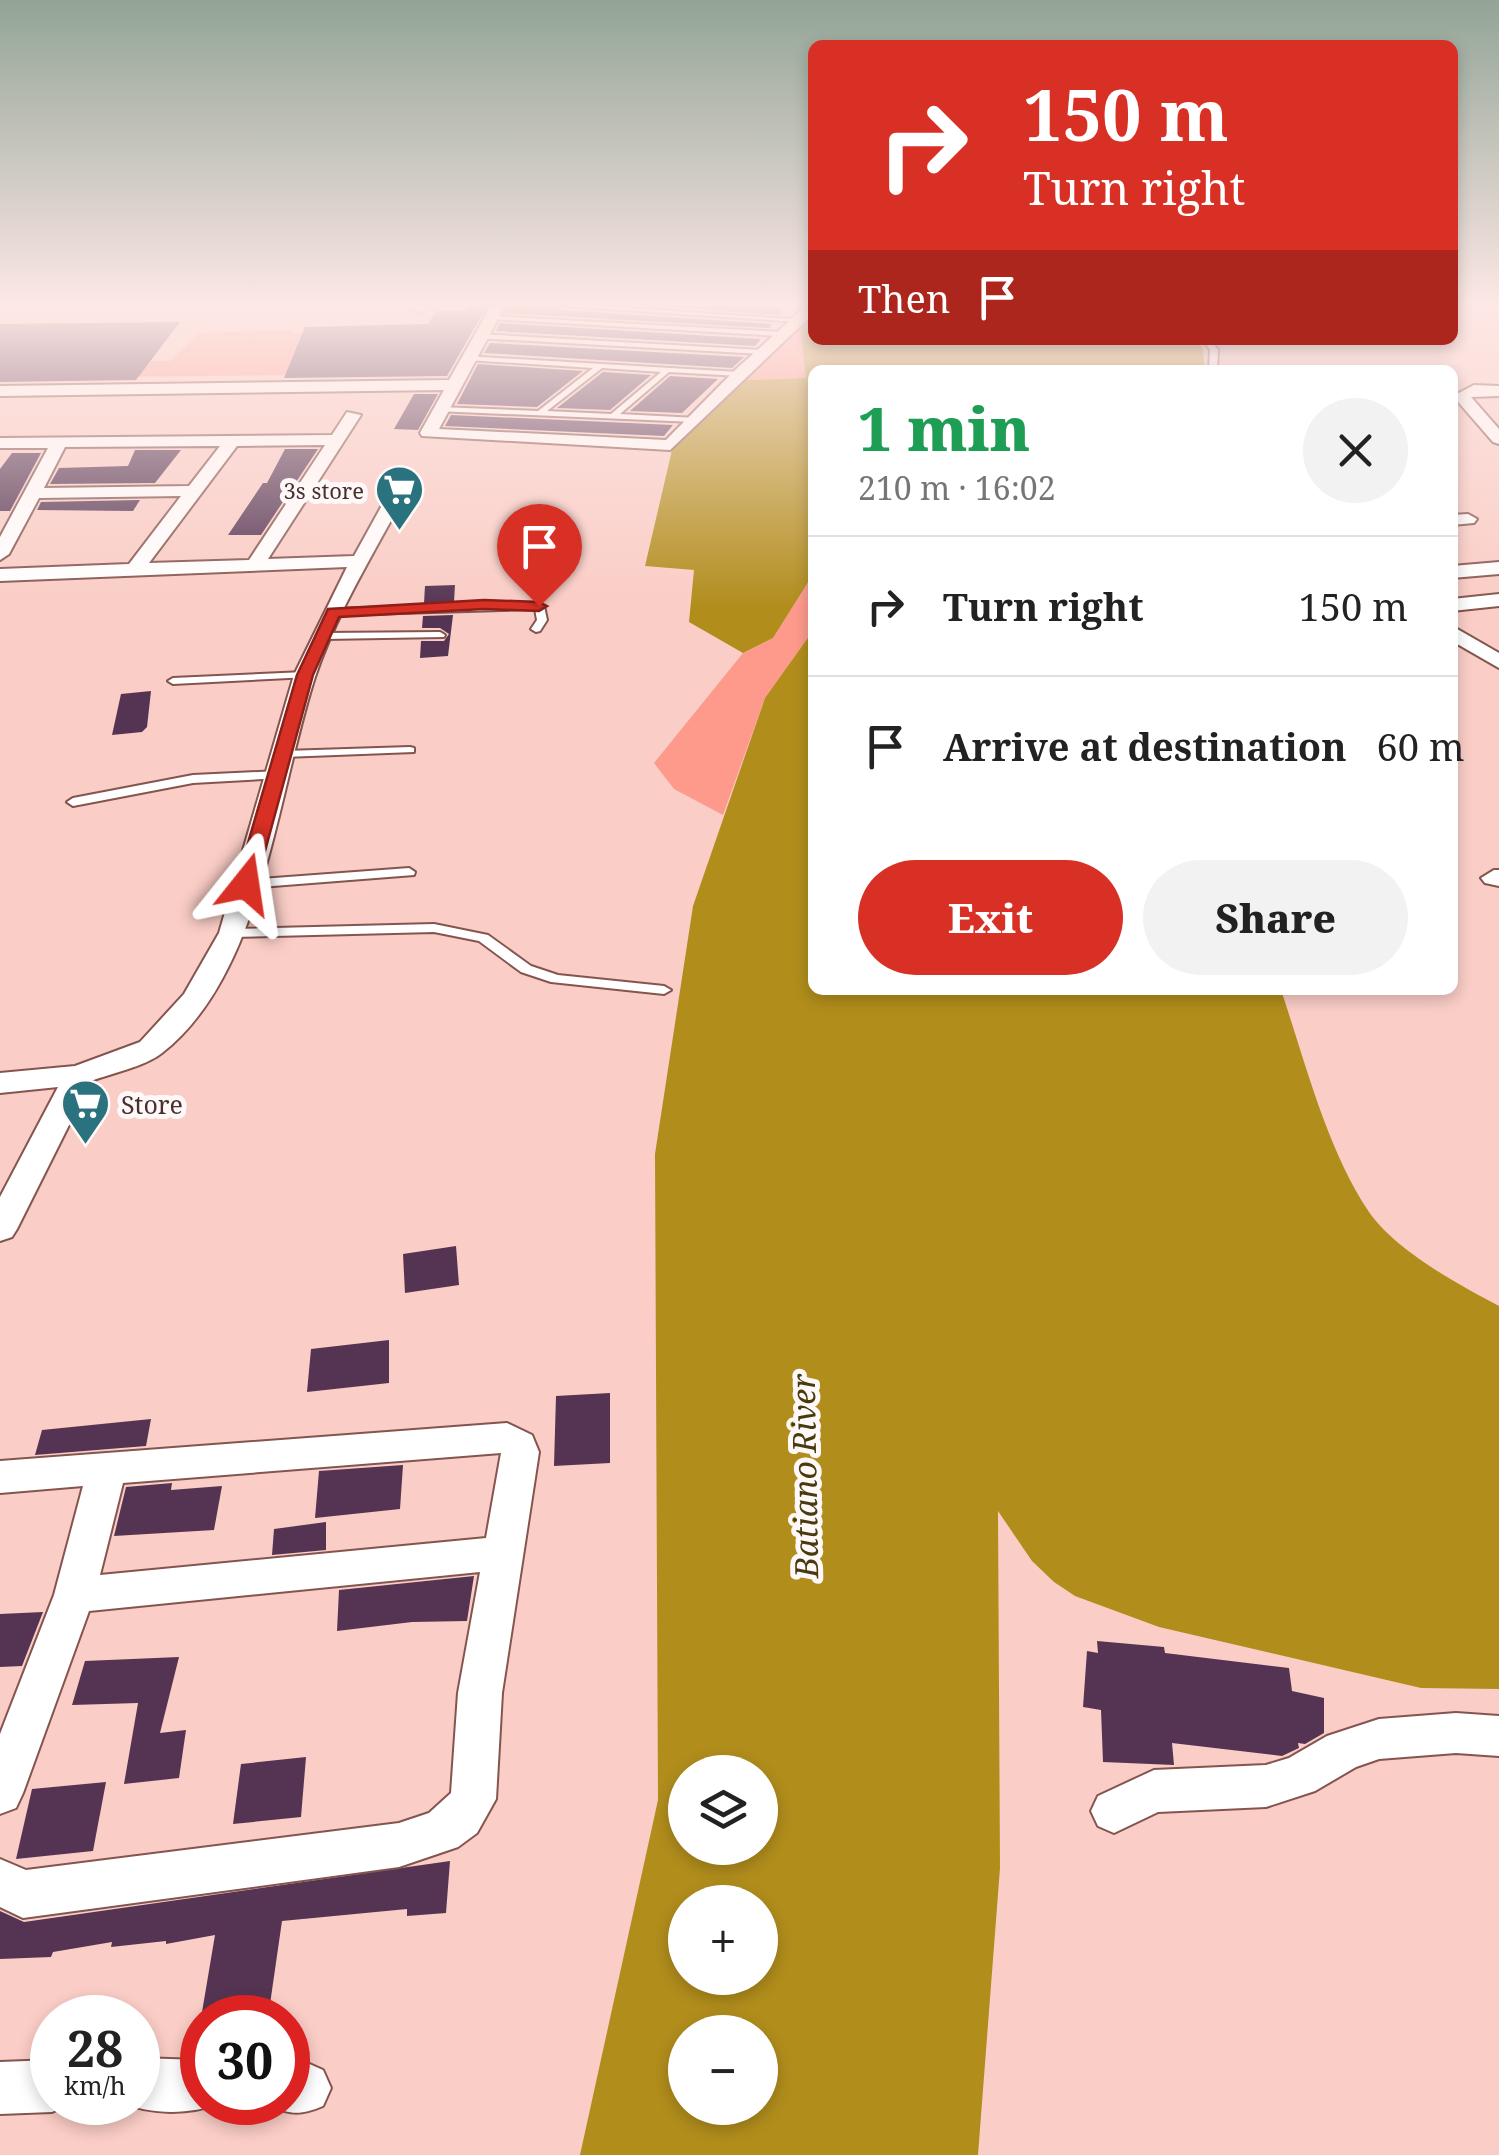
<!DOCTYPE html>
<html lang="en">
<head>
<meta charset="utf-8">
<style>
	body { margin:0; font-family:"Noto Serif",serif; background:#f2f2f2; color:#222; height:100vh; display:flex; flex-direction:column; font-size:38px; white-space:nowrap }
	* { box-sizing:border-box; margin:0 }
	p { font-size:32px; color:#767676 }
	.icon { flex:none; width:55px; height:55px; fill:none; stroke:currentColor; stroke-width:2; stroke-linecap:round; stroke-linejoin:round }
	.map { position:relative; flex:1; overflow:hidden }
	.details { position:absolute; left:808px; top:365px; width:650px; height:630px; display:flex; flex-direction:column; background:#fff; border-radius:15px; box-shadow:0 5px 15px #0003 }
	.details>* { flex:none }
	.hud { position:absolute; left:808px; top:40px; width:650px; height:305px; border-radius:15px; box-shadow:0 5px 15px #0003; background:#d93025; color:#fff; overflow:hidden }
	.tools { position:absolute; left:668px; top:1755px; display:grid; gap:20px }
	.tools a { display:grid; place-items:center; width:110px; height:110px; border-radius:50%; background:#fff; box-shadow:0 5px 15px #0003; font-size:50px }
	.speed { position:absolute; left:30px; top:1995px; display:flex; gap:20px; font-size:50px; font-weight:700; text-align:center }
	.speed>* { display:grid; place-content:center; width:130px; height:130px; border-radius:50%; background:#fff; box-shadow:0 5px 15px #0003; line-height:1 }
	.speed small { font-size:25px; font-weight:400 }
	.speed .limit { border:15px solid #d22; background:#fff; color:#111 }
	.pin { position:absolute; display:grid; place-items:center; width:85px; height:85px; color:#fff; margin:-102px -42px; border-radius:50% 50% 50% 0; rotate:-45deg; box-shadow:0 0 10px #0007 }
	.pin .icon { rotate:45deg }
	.me { position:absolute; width:110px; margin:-55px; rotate:15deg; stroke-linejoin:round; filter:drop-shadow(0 0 8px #0008) }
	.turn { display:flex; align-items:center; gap:35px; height:210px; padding:0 50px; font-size:45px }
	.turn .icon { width:130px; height:130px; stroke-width:2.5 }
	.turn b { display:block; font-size:70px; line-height:85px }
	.then { display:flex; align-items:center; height:95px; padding:0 50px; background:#0003; gap:20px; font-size:38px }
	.round { display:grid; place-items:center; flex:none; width:105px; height:105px; border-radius:52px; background:#f2f2f2 }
	.head { display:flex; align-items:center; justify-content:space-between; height:170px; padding:0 50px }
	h1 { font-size:60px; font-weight:800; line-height:75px; color:#1e9e55 }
	.action { display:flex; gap:20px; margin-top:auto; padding:20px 50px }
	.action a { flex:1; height:115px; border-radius:60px; background:#d93025; color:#fff; font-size:40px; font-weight:800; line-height:115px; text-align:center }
	.action a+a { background:#f2f2f2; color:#222 }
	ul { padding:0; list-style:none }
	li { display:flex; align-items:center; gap:30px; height:140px; padding:0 50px; border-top:2px solid #e0e0e0 }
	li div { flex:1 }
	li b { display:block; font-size:38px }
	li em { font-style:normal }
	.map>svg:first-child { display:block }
</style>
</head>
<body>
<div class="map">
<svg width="1499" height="2155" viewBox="0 0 1499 2155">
	<rect width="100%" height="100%" fill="#facdc6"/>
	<g fill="#fd9a8c">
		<path d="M 800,328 L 806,378 L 746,380 Z"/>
		<path d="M 292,330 L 294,334 L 447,333 L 418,374 L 0,378 L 0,348 L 107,361 L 170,361 L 199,333 Z"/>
		<path d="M 812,576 L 812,632 L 765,698 L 723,815 L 674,789 L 654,763 L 743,653 L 773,638 Z"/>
	</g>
	<g fill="#b18d1c" fill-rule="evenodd">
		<path d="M 812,314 L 812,340 L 1197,340 L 1203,349 L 1205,370 L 812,370 L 812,576 L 773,638 L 743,653 L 689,622 L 694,570 L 645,566 L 672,450 L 746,380 L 806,378 L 800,328 Z"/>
		<path d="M 812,632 L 812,990 L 1281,990 C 1305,1061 1327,1150 1369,1212 C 1395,1250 1459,1285 1499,1306 L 1499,1689 L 1421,1688 L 1159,1627 L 1075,1596 L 1054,1582 L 1032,1561 L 998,1511 L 1000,1868 L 978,2155 L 580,2155 L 658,1800 L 655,1154 L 693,906 L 765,698 ZM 760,1772 L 760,1848 L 685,1848 L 685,1772 ZM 760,1902 L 760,1978 L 685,1978 L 685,1902 ZM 760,2032 L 760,2108 L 685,2108 L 685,2032 Z"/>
	</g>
	<g fill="#543452">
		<path d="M 469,306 L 487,306 L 447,376 L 284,378 L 305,327 L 428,324 L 436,311 L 466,311 Z"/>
		<path d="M 509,306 L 558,306 L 562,310 L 772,324 L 769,328 L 505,313 Z"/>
		<path d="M 655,306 L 737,306 L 783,309 L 779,315 Z"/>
		<path d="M 180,322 L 136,380 L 0,382 L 0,324 Z"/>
		<path d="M 500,323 L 761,339 L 755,346 L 496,331 Z"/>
		<path d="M 490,343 L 744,357 L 732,368 L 484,353 Z"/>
		<path d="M 478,364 L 583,371 L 537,407 L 457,404 Z"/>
		<path d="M 603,372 L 651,375 L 610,410 L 557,408 Z"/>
		<path d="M 670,376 L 718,379 L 682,413 L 630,411 Z"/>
		<path d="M 414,394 L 438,394 L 418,430 L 394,429 Z"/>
		<path d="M 451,415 L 673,425 L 664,436 L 445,426 Z"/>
		<path d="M 285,449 L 318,449 L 261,535 L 228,535 L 263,483 L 267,483 Z"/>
		<path d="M 135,450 L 181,450 L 155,483 L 50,484 L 59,468 L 128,466 Z"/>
		<path d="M 12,453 L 41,453 L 10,511 L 0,511 L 0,469 Z"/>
		<path d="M 140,500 L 133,511 L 37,510 L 41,502 Z"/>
		<path d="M 455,585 L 454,602 L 424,603 L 425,586 Z"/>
		<path d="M 453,615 L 448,656 L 420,658 L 421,641 L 444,641 L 449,634 L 440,628 L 422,628 L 423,616 Z"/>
		<path d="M 151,691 L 147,727 L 142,732 L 112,735 L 121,694 Z"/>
		<path d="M 456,1246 L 459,1285 L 405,1293 L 403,1254 Z"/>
		<path d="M 389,1340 L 389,1383 L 307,1392 L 311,1349 Z"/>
		<path d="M 610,1393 L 610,1463 L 554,1466 L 556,1396 Z"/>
		<path d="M 151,1419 L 146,1446 L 35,1455 L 42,1430 Z"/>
		<path d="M 403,1465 L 400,1509 L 315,1518 L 319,1471 Z"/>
		<path d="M 172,1483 L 171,1490 L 222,1486 L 214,1530 L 114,1536 L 126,1487 Z"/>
		<path d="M 326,1522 L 326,1550 L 272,1555 L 274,1529 Z"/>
		<path d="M 474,1576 L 467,1621 L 412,1622 L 337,1631 L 339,1590 Z"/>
		<path d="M 43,1612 L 22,1666 L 0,1667 L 0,1614 Z"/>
		<path d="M 1097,1641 L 1164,1647 L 1165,1653 L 1289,1668 L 1292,1691 L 1324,1698 L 1324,1733 L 1305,1744 L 1298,1743 L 1299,1748 L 1282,1756 L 1172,1743 L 1174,1765 L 1103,1762 L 1101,1710 L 1083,1707 L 1087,1651 L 1098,1653 Z"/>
		<path d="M 179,1657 L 160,1733 L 186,1730 L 179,1778 L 124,1784 L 138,1703 L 72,1705 L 85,1661 Z"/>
		<path d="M 306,1757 L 301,1817 L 233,1824 L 241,1764 Z"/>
		<path d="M 106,1782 L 93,1851 L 16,1859 L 32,1789 Z"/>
		<path d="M 450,1861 L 446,1913 L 407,1916 L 407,1909 L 282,1921 L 268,2018 L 201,2018 L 215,1935 L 166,1944 L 166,1941 L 111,1947 L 112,1942 L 53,1952 L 51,1957 L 0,1959 L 0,1911 L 24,1922 Z"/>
	</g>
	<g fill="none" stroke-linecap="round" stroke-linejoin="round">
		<defs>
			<g id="lane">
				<path d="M 562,306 L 600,306 L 803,320 L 800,322 Z"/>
				<path d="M 491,316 L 781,332 L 785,334 L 781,336 L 489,319 Z"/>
				<path d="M 479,334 L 762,350 L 766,352 L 762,354 L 476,338 Z"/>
				<path d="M 1203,340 L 1211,340 L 1218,350 L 1217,370 L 1209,370 L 1210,350 Z"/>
				<path d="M 464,356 L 739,372 L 743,374 L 739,376 L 669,372 L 620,414 L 697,418 L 697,422 L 694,422 L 436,411 L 436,407 L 439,407 L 538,411 L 593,368 L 467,360 ZM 602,368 L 661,372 L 611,414 L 547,411 Z"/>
				<path d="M 539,603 L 544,606 L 547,620 L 540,631 L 536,632 L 531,629 L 537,620 L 535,609 L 333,615 L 328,612 L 333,609 Z"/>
				<path d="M 440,632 L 445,635 L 444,637 L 324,639 L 319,636 L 324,633 Z"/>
				<path d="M 305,672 L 309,673 L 309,677 L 173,684 L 168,681 L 173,678 Z"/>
				<path d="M 410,747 L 414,748 L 414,752 L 284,757 L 278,754 L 284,751 Z"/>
				<path d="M 278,771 L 282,772 L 282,778 L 193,783 L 73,806 L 67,802 L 73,798 L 193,775 Z"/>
				<path d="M 409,868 L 415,872 L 414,875 L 246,888 L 240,884 L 246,880 Z"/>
				<path d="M 434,924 L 488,935 L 531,966 L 558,975 L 664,986 L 671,990 L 664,994 L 551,982 L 521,972 L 479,941 L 434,932 L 232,937 L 225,933 L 232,929 Z"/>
			</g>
			<g id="street">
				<path d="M 415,306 L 429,306 L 420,313 L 413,309 Z"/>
				<path d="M 491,306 L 505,306 L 439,429 L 666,440 L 734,371 L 806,306 L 812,306 L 812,315 L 670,450 L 422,436 L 420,433 L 444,390 L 0,396 L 0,386 L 449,380 Z"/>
				<path d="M 1474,385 L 1499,386 L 1499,396 L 1471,397 L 1499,429 L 1499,444 L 1493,442 L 1453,396 Z"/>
				<path d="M 347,412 L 361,415 L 268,559 L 354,556 L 391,489 L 406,493 C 374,553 337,612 315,677 C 277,793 263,974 162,1053 C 144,1067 112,1073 91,1081 L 17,1229 L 12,1237 L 0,1241 L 0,1197 L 58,1087 L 0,1093 L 0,1073 L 75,1066 L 140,1042 L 184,994 L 219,933 L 294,675 L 347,567 L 0,581 L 0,569 L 129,564 L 181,496 L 39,498 L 9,554 L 0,560 L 0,537 L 48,448 L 0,448 L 0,438 L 332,435 ZM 325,445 L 249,560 L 149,563 L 237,446 ZM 220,446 L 189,486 L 44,488 L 65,447 Z"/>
				<path d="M 1452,515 L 1468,514 L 1477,519 L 1474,523 L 1452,525 Z"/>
				<path d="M 1499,562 L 1499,574 L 1452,578 L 1452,566 Z"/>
				<path d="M 1499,594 L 1499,606 L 1452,611 L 1452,599 Z"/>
				<path d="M 1452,626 L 1499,653 L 1499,668 L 1452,641 Z"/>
				<path d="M 1494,870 L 1499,870 L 1499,886 L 1485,883 L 1481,878 Z"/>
				<path d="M 507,1423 L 532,1435 L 539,1452 L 502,1693 L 496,1799 L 477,1833 L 458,1847 L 399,1867 L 23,1918 L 0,1907 L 0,1859 L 26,1870 L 399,1823 L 429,1813 L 451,1793 L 458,1693 L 480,1572 L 89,1611 L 23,1793 L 16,1808 L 0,1814 L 0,1734 L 54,1595 L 83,1486 L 0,1493 L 0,1461 ZM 501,1453 L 486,1538 L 100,1575 L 123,1483 Z"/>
				<path d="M 1456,1713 L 1499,1716 L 1499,1756 L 1456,1753 L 1379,1759 L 1356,1767 L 1315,1791 L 1266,1807 L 1158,1812 L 1114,1833 L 1098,1826 L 1091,1811 L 1098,1796 L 1154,1770 L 1266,1765 L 1289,1758 L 1327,1736 L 1379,1719 Z"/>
				<path d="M 138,2058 L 202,2060 L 202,2102 L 220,2103 C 191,2115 150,2115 121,2102 L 138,2102 Z"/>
				<path d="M 52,2060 L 52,2102 L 70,2104 L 52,2112 L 0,2114 L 0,2062 Z"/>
				<path d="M 288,2062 L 305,2062 L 323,2070 L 331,2088 L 323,2106 C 302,2115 291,2115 270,2106 L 268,2102 L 288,2102 Z"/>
			</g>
		</defs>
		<use href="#lane" stroke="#84554e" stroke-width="4"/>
		<use href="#street" stroke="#84554e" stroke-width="4"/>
		<use href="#lane" fill="#fff" fill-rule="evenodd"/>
		<use href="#street" fill="#fff" fill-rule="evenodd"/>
	</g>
	<linearGradient id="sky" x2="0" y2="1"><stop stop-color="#92a496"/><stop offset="0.5" stop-color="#fde8e5"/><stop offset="1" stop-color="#fde8e5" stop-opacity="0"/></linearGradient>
	<rect width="1499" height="608" fill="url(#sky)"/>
	<path fill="#d93025" stroke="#8d1f18" stroke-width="2.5" d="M 484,600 L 539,602 L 547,606 L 539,611 L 484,609 L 339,617 L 313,675 L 256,884 L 246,890 L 239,888 L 236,884 L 297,675 L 328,609 Z"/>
	<defs>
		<symbol id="supermarket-pin" viewBox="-11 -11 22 30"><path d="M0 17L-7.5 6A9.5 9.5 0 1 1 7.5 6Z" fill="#2a727d" stroke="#fef9f8"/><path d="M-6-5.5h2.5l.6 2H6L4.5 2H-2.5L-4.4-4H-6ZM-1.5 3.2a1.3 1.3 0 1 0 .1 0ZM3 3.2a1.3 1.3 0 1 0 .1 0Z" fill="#fff"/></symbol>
	</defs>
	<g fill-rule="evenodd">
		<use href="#supermarket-pin" x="372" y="462" width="55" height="75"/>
		<use href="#supermarket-pin" x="58" y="1076" width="55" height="75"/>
	</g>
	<g text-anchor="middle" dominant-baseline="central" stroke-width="10" stroke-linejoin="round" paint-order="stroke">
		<g font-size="22" fill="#46302d" stroke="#fef9f8" text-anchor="end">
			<text x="364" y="490">3s store</text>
		</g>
		<g font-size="25" fill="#46302d" stroke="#fef9f8" text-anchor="start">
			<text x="121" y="1104">Store</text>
		</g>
		<g font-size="32" font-style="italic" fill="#493a0e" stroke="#fef9f8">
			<text transform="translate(804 1476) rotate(-91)">Batiano River</text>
		</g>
	</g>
</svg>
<div class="tools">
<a><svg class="icon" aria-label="layers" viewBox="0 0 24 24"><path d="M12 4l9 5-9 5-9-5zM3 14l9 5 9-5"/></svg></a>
<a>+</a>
<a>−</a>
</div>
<div class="speed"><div>28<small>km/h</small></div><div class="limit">30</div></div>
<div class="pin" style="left:539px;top:606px;background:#d93025"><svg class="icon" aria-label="arrive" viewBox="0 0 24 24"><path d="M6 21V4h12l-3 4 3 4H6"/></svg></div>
<svg class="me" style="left:246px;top:884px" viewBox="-20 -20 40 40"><path d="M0-17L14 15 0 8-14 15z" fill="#d93025" stroke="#fff" stroke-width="4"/></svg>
<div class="hud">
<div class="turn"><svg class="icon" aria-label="right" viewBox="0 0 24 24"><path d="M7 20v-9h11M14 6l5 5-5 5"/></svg><div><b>150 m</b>Turn right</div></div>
<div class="then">Then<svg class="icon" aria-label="arrive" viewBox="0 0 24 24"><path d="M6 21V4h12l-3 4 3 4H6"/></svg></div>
</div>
<section class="details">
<div class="head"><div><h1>1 min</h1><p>210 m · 16:02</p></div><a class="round"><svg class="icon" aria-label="close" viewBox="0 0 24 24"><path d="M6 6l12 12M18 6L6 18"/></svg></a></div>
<ul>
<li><svg class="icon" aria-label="right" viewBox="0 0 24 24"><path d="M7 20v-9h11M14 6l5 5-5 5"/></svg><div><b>Turn right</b></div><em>150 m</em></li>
<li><svg class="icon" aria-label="arrive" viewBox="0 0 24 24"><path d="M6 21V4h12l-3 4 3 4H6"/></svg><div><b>Arrive at destination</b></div><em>60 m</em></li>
</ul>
<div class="action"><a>Exit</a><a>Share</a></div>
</section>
</div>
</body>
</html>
